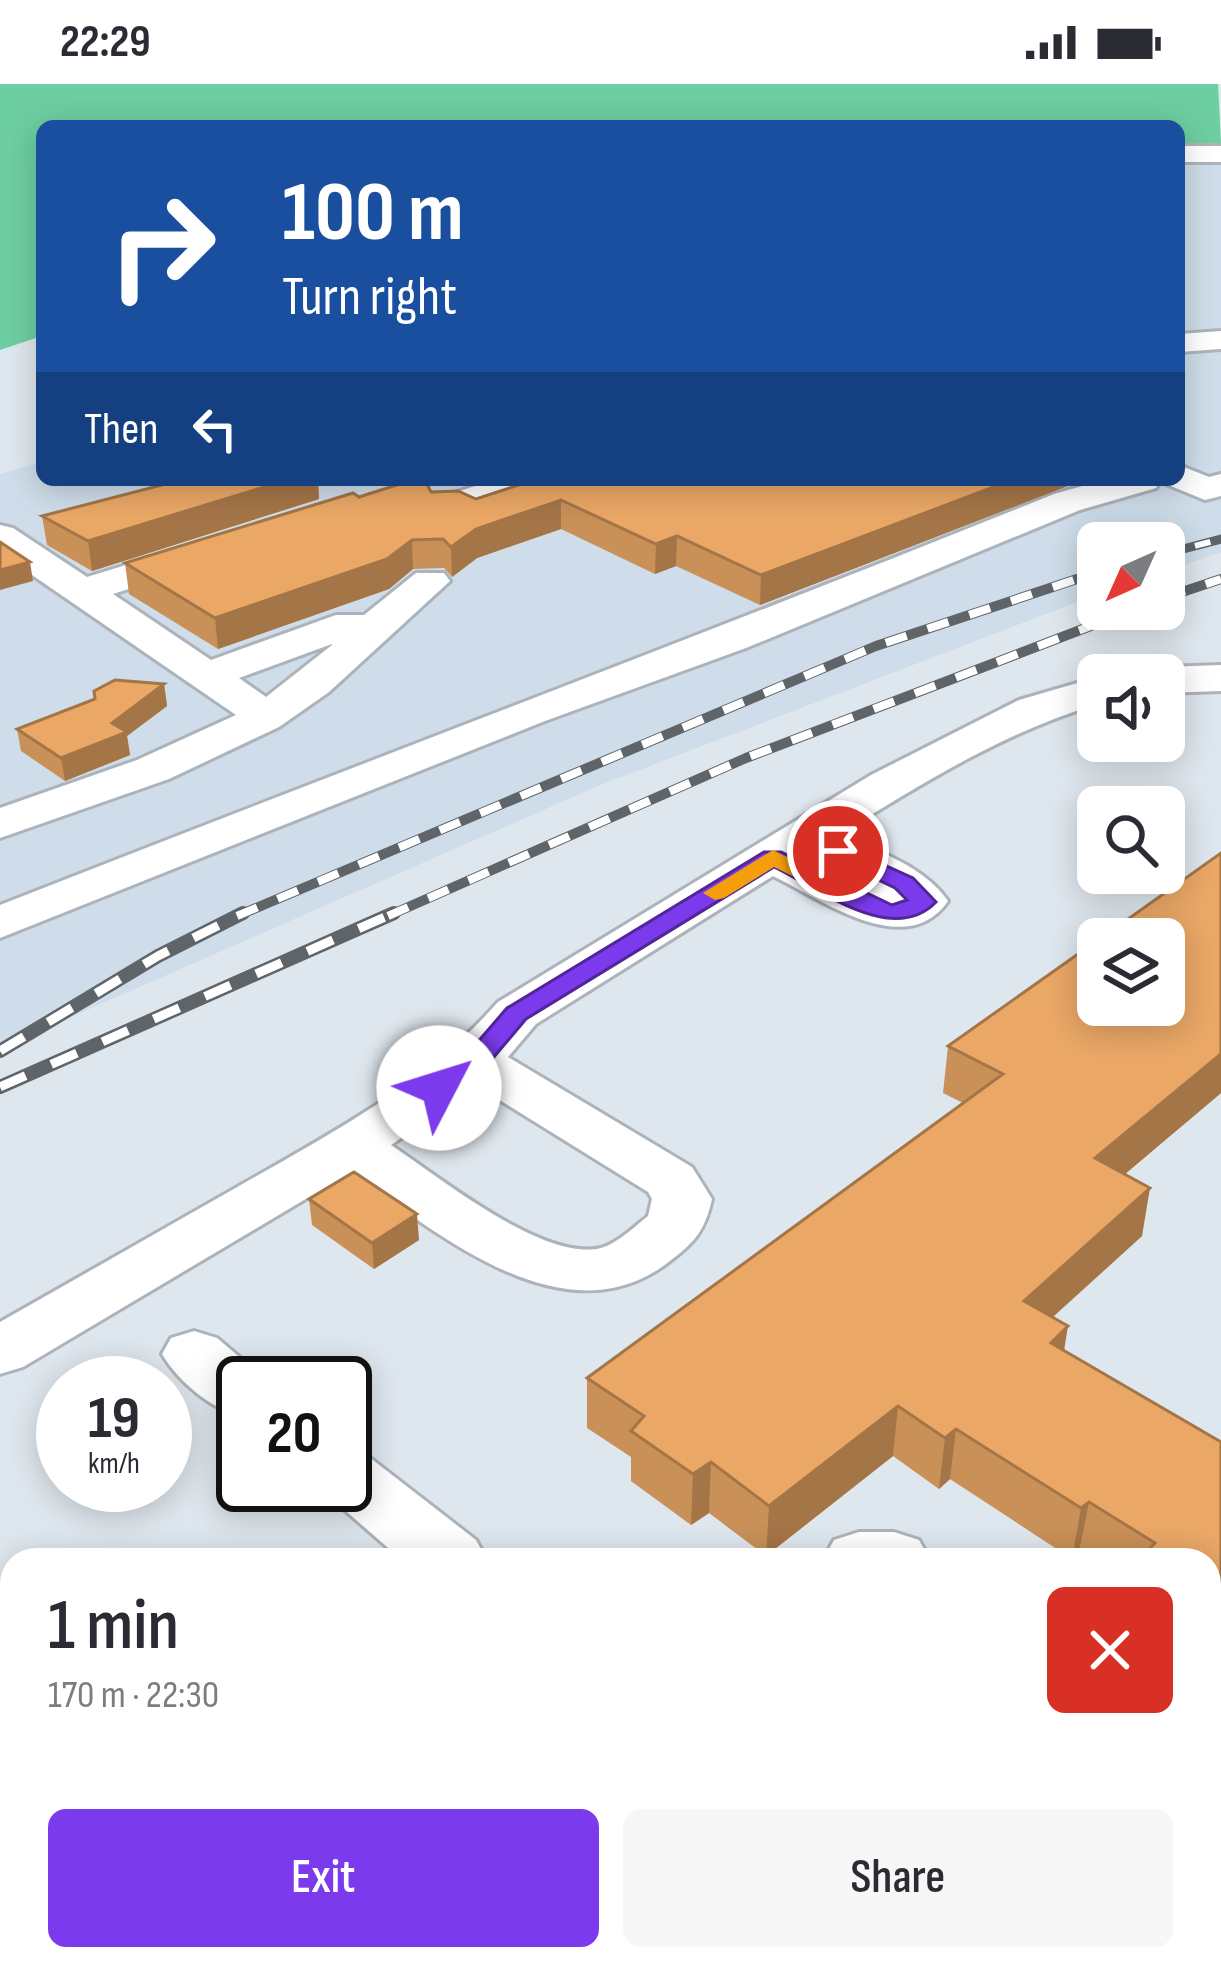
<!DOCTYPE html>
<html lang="en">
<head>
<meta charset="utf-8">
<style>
	body { margin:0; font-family:"Sofia Sans Condensed",sans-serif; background:#f7f7f7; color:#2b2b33; height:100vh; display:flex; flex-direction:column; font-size:45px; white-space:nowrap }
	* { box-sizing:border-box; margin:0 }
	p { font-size:39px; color:#7c7c81 }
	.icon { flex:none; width:66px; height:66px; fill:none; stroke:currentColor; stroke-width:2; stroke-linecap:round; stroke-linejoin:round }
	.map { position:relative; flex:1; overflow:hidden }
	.sheet { position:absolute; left:0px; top:1464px; width:1221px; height:423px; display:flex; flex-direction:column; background:#fff; border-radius:36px 36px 0 0; box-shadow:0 6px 30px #0003 }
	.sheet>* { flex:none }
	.guide { position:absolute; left:36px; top:36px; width:1149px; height:366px; border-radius:18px; box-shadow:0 6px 30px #0003; background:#1a4fa0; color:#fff; overflow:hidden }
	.needle { width:78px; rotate:225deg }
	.buttons { position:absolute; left:1077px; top:438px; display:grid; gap:24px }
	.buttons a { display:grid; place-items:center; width:108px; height:108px; border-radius:18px; background:#fff; box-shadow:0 6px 30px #0003; font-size:60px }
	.speed { position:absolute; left:36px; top:1272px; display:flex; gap:24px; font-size:60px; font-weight:700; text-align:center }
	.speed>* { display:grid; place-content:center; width:156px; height:156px; border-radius:50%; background:#fff; box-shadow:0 6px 30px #0003; line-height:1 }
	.speed small { font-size:30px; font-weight:400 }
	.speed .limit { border:6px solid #111; border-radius:18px; background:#fff; color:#111 }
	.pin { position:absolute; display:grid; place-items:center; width:102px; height:102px; color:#fff; margin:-51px; border:6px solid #fff; border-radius:50%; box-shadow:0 3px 12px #0007 }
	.me { position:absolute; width:132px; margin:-66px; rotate:50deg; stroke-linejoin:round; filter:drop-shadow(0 0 9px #0008) }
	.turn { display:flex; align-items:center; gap:42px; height:252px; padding:0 48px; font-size:54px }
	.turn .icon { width:156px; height:156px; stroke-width:2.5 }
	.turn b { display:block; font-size:84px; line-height:102px }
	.then { display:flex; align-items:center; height:114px; padding:0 48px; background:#0003; gap:24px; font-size:45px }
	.round { display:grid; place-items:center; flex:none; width:126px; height:126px; border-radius:18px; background:#f7f7f7 }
	.summary { display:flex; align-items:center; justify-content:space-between; height:204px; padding:0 48px }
	h1 { font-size:72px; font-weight:600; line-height:90px }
	.primary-button { display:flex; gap:24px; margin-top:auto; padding:24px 48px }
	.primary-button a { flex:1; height:138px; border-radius:18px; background:#7c3aed; color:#fff; font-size:48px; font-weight:600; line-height:138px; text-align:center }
	.primary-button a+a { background:#f7f7f7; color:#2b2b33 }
	.status { display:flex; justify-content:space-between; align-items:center; height:84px; padding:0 60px; background:#fff; direction:ltr }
	.status svg { height:33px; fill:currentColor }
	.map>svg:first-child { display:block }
</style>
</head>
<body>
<div class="status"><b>22:29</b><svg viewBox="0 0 49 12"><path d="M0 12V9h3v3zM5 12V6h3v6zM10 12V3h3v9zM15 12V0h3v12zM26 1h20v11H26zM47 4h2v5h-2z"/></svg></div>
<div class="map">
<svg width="1221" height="1886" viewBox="0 0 1221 1886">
	<rect width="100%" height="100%" fill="#dfe7ee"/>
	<path fill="#cedde9" d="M 1179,59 L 1221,59 L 1221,468 L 1164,488 L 1164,459 L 1098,459 L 1098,510 L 603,700 L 0,964 L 0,390 L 42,378 L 42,396 L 1179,396 Z"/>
	<path fill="#6dcea1" d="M 0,0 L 1218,0 L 1221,59 L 1179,59 L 1179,42 L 42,42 L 42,252 L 0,266 Z"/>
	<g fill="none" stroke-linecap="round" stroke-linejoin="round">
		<defs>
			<g id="minor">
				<rect x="1179" y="62" width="42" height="16"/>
				<path d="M 1221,247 L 1221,265 L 1179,268 L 1179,250 Z"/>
				<path d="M 1179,381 L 1209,393 L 1221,390 L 1221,412 L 1205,416 L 1166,400 L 1164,396 L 1179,396 Z"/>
				<path d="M 493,396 L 547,396 L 542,404 L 446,435 L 433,432 L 428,424 L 433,416 Z"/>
				<path d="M 1104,396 L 1161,396 L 1156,404 L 1080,426 L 746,564 L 545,637 L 0,854 L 0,821 C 351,683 704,551 1054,410 Z"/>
				<path d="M 0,441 L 13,444 L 87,493 L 197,459 L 211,463 L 216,471 L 211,479 L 113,510 L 211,576 L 336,531 L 364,531 L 416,489 L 444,489 L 450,497 L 329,608 L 279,643 L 169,695 L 0,754 L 0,724 L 137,676 L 236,631 L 0,469 ZM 332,561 L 266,613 L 239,594 L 332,560 Z"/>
				<path d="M 1221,581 L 1221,607 L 1164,609 L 1164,591 L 1146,591 L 1164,583 Z"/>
				<path d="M 1098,593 L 1098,620 C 1006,647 921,700 840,750 C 878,768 923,781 948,817 C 906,878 821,815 773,792 L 536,940 L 508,973 L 692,1083 L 712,1115 C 705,1148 693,1160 666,1180 C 563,1257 434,1147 351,1088 L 23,1283 L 0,1290 L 0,1238 C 80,1193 159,1147 239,1102 C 332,1049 427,999 498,918 L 871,691 L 1019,616 ZM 477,1002 L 648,1108 L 652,1115 L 648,1132 C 634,1143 618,1159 601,1164 C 543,1178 438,1092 391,1061 Z"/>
				<path d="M 194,1247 L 217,1254 L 270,1299 L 243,1299 L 243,1334 C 211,1324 179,1299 162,1270 L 171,1254 Z"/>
				<path d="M 345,1365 L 369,1373 L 476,1456 L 487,1476 L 402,1476 L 316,1401 L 345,1401 Z"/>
				<path d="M 859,1448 L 894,1448 L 919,1456 L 930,1476 L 823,1476 L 834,1456 Z"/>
				<path d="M 417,1875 L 509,1875 L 504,1886 L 412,1886 Z"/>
				<path d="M 562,1875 L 653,1875 L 648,1886 L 557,1886 Z"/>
				<path d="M 908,1875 L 1001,1875 L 1006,1886 L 913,1886 Z"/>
			</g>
		</defs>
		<use href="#minor" stroke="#acb3ba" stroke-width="6"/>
		<use href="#minor" fill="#fff" fill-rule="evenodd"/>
		<defs>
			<path id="rail-far2" d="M 1164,470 L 1221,455"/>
			<g id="rail-far1">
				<path d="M 1164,514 L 1221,495"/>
				<path d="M 237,832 L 876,562 L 1098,488"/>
				<path d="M 388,832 L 746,674 L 1135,525"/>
			</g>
			<g id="rail">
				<path d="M 0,967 L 158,872 L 243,829"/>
				<path d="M 0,1003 L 394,829"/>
			</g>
		</defs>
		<use href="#rail-far2" stroke="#5f6468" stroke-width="9"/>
		<use href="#rail-far1" stroke="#5f6468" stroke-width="10"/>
		<use href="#rail" stroke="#5f6468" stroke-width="14"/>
		<use href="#rail-far2" stroke="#fff" stroke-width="6" stroke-dasharray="16" stroke-linecap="butt"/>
		<use href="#rail-far1" stroke="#fff" stroke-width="8" stroke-dasharray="22" stroke-linecap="butt"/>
		<use href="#rail" stroke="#fff" stroke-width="9" stroke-dasharray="28" stroke-linecap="butt"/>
	</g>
	<g fill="#c99058">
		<path d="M 181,396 L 318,396 L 319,415 L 92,487 L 47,461 L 42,432 Z"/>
		<path d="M 534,396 L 1071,396 L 1070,401 L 760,521 L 676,482 L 655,490 L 561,445 L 477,474 L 452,493 L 444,484 L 413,485 L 389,505 L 218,565 L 129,510 L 125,479 L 359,413 L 431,408 L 476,415 Z"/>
		<path d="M 164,600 L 167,622 L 127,652 L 130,671 L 65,697 L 21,667 L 17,645 Z"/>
		<path d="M 1221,769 L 1221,1009 L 1125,1090 L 1142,1152 L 1053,1233 L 1064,1267 L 1221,1358 L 1221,1798 L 1209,1789 L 1209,1476 L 1091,1476 L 1079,1468 L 1072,1475 L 950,1395 L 939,1405 L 893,1372 L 766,1472 L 709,1429 L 691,1441 L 631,1397 L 631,1373 L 587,1344 L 587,1294 L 963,1019 L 943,1009 L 948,962 Z"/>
		<path d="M 309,1115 L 419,1156 L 374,1185 L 312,1141 Z"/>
	</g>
	<g fill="#a47547">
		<path d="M 287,396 L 318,396 L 319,415 L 92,487 L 88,457 Z"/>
		<path d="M 1012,396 L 1071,396 L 1070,401 L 760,521 L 761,491 Z"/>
		<path d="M 561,416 L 561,445 L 477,474 L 452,493 L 451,463 L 476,445 Z"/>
		<path d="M 677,452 L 676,482 L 655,490 L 656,460 Z"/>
		<path d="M 412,456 L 413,485 L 389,505 L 218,565 L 215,534 Z"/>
		<path d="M 30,478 L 33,497 L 0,506 L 0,486 Z"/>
		<path d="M 164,600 L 167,622 L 127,652 L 130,671 L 65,697 L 61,674 Z"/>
		<path d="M 1221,970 L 1221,1009 L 1087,1122 L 1095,1074 Z"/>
		<path d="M 1150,1104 L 1142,1152 L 1016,1266 L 1024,1217 Z"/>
		<path d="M 417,1130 L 419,1156 L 374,1185 L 372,1159 Z"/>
		<path d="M 1068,1242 L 1060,1292 L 1051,1259 Z"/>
		<path d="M 898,1322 L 893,1372 L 766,1472 L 769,1422 Z"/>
		<path d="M 956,1345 L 950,1395 L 939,1405 L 945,1354 Z"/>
		<path d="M 711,1378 L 709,1429 L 691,1441 L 693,1390 Z"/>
		<path d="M 1089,1418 L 1079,1468 L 1072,1475 L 1081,1424 Z"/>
	</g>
	<g fill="#eaa766" stroke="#a47547" stroke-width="3">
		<path d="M 181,396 L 287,396 L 88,457 L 42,432 Z"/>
		<path d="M 412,396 L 425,396 L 431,408 L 458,407 L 476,415 L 534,396 L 1012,396 L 761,491 L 677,452 L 656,460 L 561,416 L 476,445 L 451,463 L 443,455 L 412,456 L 387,475 L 215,534 L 125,479 L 353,409 L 359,413 Z"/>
		<path d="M 0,458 L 30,478 L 0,486 Z"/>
		<path d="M 115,596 L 164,600 L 112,639 L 127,648 L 61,674 L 17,645 L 95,615 L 94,607 Z"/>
		<path d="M 1221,769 L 1221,970 L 1095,1074 L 1150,1104 L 1024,1217 L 1068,1242 L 1051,1259 L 1221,1358 L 1221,1737 L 1209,1729 L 1209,1476 L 1142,1476 L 1140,1475 L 1155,1459 L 1089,1418 L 1081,1424 L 956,1345 L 945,1354 L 898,1322 L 769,1422 L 711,1378 L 693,1390 L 631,1347 L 644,1332 L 587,1294 L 1003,990 L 948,962 L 1098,856 L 1098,921 L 1164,921 L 1164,855 L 1100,855 Z"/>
		<path d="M 354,1088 L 417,1130 L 372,1159 L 309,1115 Z"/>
	</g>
	<path fill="#7c3aed" stroke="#51269a" stroke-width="3" d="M 838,760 L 913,794 L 936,818 C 893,863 818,804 774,783 L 526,935 L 488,980 L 439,1012 L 425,1004 L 469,968 L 507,924 L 764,768 L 781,768 L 892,821 L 907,816 L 895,804 L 829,772 L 829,762 Z"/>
	<path fill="#f59e0b" d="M 773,766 L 846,803 L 842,808 L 825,808 L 774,783 L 724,814 L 715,816 L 703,809 Z"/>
</svg>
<div class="buttons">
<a><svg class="needle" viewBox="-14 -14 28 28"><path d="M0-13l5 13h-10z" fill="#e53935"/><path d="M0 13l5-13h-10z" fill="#7c7c81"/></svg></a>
<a><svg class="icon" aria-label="sound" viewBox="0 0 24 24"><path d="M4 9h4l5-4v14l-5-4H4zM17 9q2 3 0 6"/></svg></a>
<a><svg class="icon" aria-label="search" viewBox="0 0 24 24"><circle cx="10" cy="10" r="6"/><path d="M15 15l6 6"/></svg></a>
<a><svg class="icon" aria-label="layers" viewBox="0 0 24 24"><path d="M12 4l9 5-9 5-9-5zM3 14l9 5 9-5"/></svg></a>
</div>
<div class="speed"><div>19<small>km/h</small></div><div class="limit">20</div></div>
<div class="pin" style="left:838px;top:767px;background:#d93025"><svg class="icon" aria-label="arrive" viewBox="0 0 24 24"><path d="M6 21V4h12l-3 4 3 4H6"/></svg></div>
<svg class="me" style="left:439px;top:1004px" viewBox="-20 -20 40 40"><circle r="19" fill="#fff"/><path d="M0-13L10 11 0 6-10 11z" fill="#7c3aed"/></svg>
<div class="guide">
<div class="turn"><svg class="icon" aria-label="right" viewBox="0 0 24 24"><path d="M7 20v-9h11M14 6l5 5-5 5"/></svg><div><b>100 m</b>Turn right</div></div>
<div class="then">Then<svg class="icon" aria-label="left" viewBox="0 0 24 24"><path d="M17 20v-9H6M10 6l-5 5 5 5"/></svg></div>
</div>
<section class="sheet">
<div class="summary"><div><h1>1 min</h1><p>170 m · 22:30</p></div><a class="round" style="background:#d93025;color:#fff"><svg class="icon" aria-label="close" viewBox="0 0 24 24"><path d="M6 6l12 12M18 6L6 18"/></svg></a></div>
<div class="primary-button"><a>Exit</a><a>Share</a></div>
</section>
</div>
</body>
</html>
